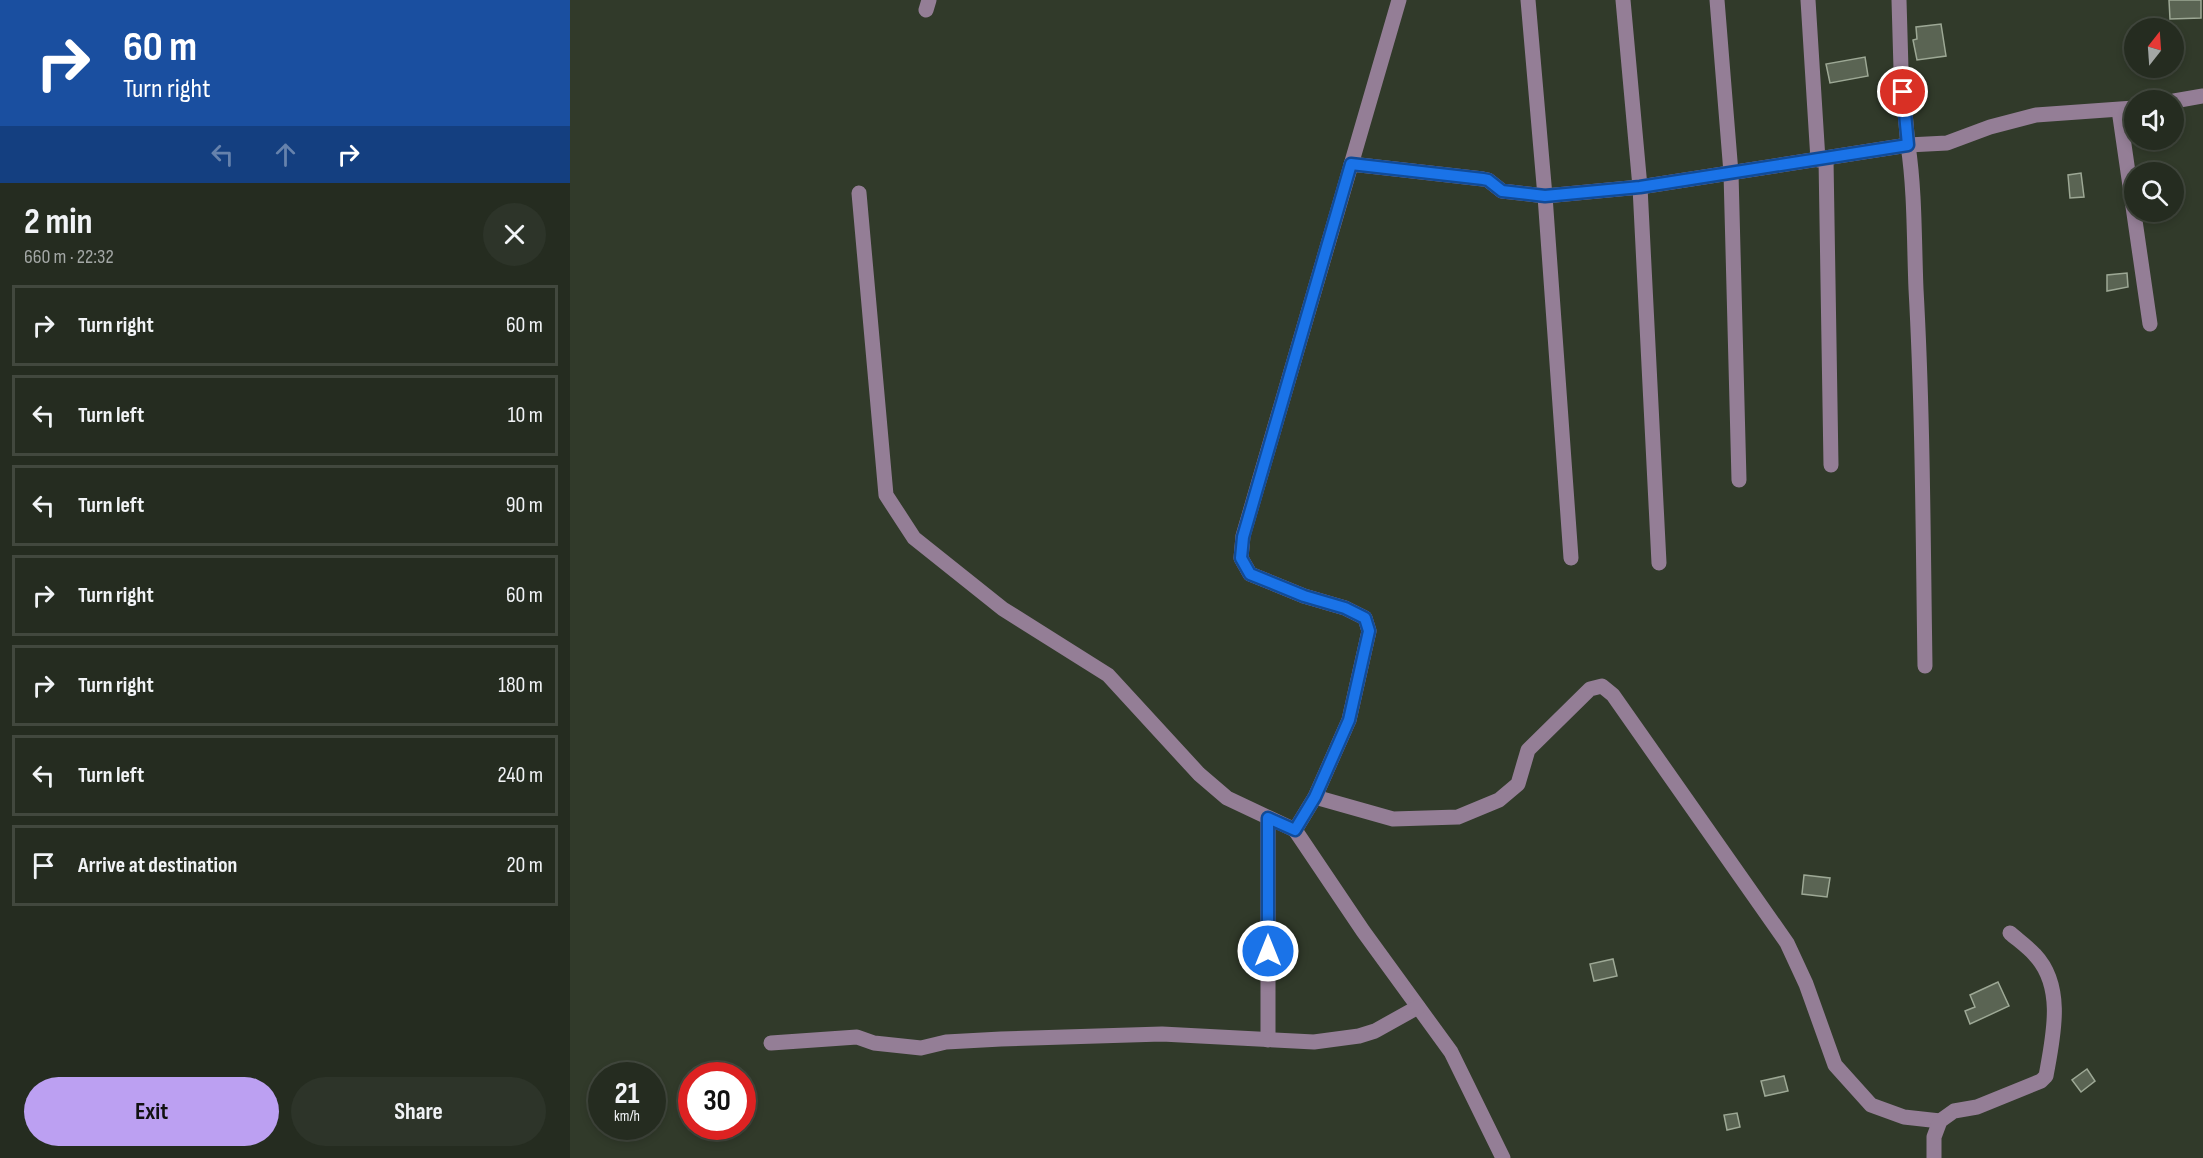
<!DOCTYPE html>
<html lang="en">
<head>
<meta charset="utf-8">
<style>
	body { margin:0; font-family:"Sofia Sans Condensed",sans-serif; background:#2d3429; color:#f1f3f6; height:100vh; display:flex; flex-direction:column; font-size:22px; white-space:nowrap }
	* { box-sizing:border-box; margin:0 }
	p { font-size:20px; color:#a3a7a5 }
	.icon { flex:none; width:33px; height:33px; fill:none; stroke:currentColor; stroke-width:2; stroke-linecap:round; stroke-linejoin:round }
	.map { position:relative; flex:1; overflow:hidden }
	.panel { display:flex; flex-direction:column; background:#252c20; width:570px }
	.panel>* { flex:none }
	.guide { background:#1a4fa0; color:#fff; overflow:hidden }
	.needle { width:39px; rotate:17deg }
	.buttons { position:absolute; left:1554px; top:18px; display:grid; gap:12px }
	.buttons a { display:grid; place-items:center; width:60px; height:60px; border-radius:50%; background:#252c20; box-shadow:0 3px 9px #0003,0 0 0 2px #42483e; font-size:30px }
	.speed { position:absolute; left:18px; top:1062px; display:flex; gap:12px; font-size:30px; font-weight:700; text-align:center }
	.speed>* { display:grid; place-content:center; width:78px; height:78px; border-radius:50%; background:#252c20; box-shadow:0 3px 9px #0003,0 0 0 2px #42483e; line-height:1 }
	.speed small { font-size:15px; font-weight:400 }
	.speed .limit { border:9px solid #d22; background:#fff; color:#111 }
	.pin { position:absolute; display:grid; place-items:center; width:51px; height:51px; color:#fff; margin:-26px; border:3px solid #fff; border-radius:50%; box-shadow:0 2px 6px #0007 }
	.me { position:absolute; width:66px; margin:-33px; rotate:0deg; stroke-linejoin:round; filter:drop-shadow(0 0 4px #0008) }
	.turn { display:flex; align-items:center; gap:21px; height:126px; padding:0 24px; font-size:27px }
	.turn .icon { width:78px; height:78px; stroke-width:2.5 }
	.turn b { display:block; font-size:42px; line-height:51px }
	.lanes { display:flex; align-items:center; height:57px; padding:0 24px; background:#0003; justify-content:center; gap:30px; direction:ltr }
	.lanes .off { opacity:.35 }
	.round { display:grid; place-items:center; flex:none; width:63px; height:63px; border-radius:32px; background:#2d3429 }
	.overview { display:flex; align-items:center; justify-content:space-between; height:102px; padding:0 24px }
	h1 { font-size:36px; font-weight:700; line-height:45px }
	.primary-button { display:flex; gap:12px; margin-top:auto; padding:12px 24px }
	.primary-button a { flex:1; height:69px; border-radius:36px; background:#bca0f2; color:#111; font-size:24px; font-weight:700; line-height:69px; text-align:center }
	.primary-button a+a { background:#2d3429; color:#f1f3f6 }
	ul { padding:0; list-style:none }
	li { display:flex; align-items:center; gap:18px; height:81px; margin:0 12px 9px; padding:0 12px; border:3px solid #42483e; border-radius:0px }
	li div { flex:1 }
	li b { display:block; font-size:22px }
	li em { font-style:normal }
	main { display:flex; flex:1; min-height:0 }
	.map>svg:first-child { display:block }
</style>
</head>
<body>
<main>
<section class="panel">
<div class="guide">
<div class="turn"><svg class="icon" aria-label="right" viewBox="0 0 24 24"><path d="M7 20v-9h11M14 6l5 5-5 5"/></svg><div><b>60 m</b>Turn right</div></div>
<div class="lanes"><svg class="icon off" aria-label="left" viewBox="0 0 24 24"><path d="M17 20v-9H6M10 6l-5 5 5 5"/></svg><svg class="icon off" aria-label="ahead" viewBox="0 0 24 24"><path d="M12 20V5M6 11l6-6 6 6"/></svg><svg class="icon" aria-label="right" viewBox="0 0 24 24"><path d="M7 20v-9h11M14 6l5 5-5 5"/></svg></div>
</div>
<div class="overview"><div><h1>2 min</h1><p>660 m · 22:32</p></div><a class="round"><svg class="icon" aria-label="close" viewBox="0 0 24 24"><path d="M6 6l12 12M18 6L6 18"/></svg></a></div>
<ul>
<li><svg class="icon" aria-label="right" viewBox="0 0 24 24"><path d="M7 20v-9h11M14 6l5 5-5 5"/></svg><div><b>Turn right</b></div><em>60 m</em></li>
<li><svg class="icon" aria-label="left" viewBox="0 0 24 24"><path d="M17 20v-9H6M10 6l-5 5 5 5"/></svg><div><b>Turn left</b></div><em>10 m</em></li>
<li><svg class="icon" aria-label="left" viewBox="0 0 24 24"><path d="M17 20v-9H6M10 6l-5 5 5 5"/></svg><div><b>Turn left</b></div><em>90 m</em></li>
<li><svg class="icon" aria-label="right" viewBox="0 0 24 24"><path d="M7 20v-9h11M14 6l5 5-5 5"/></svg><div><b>Turn right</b></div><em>60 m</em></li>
<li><svg class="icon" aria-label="right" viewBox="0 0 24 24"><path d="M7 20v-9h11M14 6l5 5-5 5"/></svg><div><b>Turn right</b></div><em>180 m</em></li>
<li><svg class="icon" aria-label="left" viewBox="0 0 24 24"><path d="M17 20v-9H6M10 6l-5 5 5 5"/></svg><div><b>Turn left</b></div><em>240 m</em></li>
<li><svg class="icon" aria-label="arrive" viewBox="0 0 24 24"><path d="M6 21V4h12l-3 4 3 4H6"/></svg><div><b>Arrive at destination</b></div><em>20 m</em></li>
</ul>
<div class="primary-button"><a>Exit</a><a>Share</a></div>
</section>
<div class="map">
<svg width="1633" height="1158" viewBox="0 0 1633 1158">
	<rect width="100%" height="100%" fill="#313a2a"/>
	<g fill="#5a6453" stroke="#9da895" stroke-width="1.5">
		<path d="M 1599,0 L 1631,0 L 1631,18 L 1600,19 Z"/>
		<path d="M 1371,24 L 1376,56 L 1347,60 L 1343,40 L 1347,39 L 1346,27 Z"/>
		<path d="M 1295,57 L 1298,76 L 1260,83 L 1256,64 Z"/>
		<path d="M 1511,173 L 1514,197 L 1500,198 L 1498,175 Z"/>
		<path d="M 1557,273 L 1558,287 L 1537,291 L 1537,275 Z"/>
		<path d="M 1234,875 L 1260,878 L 1257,897 L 1232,894 Z"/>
		<path d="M 1043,959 L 1047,976 L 1024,981 L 1020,964 Z"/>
		<path d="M 1428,982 L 1439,1006 L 1400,1024 L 1395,1011 L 1405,1007 L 1400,995 Z"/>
		<path d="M 1517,1069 L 1525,1081 L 1511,1092 L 1502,1080 Z"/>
		<path d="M 1214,1076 L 1218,1091 L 1195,1096 L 1191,1081 Z"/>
		<path d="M 1167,1113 L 1170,1127 L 1157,1130 L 1154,1115 Z"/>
	</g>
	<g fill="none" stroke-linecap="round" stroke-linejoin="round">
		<g stroke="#947e96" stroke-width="15">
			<path d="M 958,0 L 975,196 L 1001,558"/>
			<path d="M 1053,0 L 1070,187 L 1089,563"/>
			<path d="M 1147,0 L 1161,173 L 1169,480"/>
			<path d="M 1238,0 L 1248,160"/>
			<path d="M 1329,0 L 1331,69 L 1338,145 L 1377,143 L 1420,127 L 1466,115 L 1564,108"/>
			<path d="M 356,10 L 359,0"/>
			<path d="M 1604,101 L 1633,96"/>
			<path d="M 1549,110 L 1580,324"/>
			<path d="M 1256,159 L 1261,465"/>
			<path d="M 781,164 L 913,179 L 918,180 L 932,191 L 975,196 L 1070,187 L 1338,145 C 1345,192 1344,241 1346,289 C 1353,415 1353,540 1355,666"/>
			<path d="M 289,193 L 316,495 L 344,538 L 433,609 L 538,675 L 629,774 L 657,798 L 725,830 L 745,797 L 779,720 L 799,631 L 795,618 L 775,608 L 734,596 L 680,574 L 671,558 L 673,536 L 829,0"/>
			<path d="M 745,797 L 823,819 L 888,817 L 929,800 L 948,784 L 958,750 L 1020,689 L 1032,686 L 1043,695 L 1217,943 L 1236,984 L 1265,1065 L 1301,1105 L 1334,1117 L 1370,1121"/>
			<path d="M 725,830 L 793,931 L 881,1052 L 933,1158"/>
			<path d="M 698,1040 L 698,818"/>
			<path d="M 201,1043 L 287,1037 L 304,1043 L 351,1048 L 376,1042 L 431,1039 L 592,1034 L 744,1042 L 789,1036 L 805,1031 L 848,1007"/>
			<path d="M 1364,1158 L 1364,1137 L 1370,1121 L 1384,1111 L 1407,1107 L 1471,1081 L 1476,1076 C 1483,1037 1495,987 1465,955 C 1458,947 1448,940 1440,933"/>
		</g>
	</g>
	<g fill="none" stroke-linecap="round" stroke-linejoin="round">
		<defs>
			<path id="route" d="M 698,951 L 698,818 L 725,830 L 745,797 L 779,720 L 799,631 L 795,618 L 775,608 L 734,596 L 680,574 L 671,558 L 673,537 L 781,164 L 913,179 L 918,180 L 932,191 L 975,196 L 1070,187 L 1338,145 L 1333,92"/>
		</defs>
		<use href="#route" stroke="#114b97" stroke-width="15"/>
		<use href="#route" stroke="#1a73e8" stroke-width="10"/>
	</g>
</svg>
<div class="buttons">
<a><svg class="needle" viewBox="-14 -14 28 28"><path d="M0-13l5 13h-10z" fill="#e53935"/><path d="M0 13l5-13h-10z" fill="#a3a7a5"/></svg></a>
<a><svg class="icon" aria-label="sound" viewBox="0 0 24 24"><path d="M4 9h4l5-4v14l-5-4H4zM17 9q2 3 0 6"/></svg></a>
<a><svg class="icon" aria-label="search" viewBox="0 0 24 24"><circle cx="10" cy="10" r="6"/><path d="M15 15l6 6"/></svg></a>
</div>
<div class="speed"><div>21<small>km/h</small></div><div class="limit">30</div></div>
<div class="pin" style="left:1333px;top:92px;background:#d93025"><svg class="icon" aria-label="arrive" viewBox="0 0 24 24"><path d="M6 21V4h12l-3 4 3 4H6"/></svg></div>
<svg class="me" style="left:698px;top:951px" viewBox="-20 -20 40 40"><circle r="17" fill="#1a73e8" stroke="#fff" stroke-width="3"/><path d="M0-11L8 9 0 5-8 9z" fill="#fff"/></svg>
</div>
</main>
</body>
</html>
